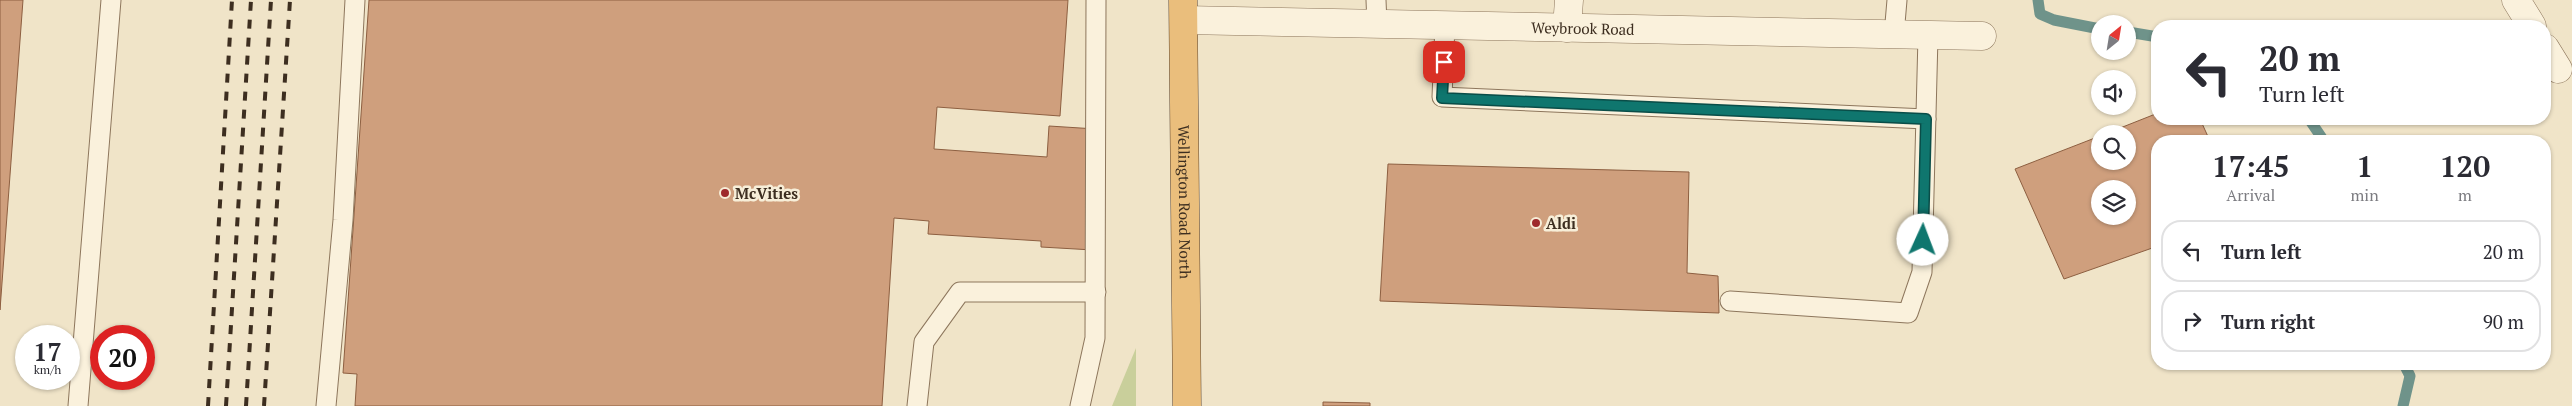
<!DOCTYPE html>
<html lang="en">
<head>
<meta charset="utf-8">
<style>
	body { margin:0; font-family:"PT Serif",serif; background:#f7f7f7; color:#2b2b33; height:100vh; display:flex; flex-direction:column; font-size:19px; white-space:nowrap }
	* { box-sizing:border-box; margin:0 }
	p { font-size:16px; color:#7c7c81 }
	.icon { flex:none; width:28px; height:28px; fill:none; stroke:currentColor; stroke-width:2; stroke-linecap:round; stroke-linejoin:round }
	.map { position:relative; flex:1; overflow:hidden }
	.panel { position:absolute; left:2151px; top:135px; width:400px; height:235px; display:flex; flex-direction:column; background:#fff; border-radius:20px; box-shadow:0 1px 4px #0004 }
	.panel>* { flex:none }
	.guide { position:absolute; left:2151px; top:20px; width:400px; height:105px; border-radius:20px; box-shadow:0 1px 4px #0004; background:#fff; color:#2b2b33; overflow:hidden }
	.needle { width:32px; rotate:30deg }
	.fabs { position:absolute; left:2091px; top:15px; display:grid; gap:10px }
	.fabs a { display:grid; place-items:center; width:45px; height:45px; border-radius:50%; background:#fff; box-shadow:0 1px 4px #0004; font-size:25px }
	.speed { position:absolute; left:15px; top:325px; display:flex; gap:10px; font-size:25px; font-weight:700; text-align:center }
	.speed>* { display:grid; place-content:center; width:65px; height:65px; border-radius:50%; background:#fff; box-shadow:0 1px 4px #0004; line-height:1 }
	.speed small { font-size:12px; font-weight:400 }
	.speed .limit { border:8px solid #d22; background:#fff; color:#111 }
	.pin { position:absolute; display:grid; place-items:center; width:42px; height:42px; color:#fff; margin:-21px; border-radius:10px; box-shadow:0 2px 8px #0006 }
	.me { position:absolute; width:55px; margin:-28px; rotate:2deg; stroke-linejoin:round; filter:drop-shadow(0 0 4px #0008) }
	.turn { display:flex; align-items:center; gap:18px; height:105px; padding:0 25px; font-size:22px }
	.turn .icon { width:65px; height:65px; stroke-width:2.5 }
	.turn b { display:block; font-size:35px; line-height:42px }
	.eta { display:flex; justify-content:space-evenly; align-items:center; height:85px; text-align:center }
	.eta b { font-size:30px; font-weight:800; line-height:35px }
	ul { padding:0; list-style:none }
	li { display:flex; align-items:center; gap:15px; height:62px; margin:0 10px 8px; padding:0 15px; border:2px solid #e1e1e2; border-radius:20px }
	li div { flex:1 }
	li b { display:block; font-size:19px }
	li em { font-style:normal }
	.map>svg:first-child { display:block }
</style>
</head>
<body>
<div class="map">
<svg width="2572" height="406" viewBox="0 0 2572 406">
	<rect width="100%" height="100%" fill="#f0e4c8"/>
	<path fill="#c9cf9b" d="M 1136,348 L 1136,406 L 1112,406 Z"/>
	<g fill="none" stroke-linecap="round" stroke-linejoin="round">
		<g stroke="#6f938a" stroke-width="11">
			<path d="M 2038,0 L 2040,14 L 2054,20 L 2100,29"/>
			<path d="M 2128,32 L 2158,37"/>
			<path d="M 2309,119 L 2324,141"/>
			<path d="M 2403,406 L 2410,376 L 2404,364"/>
		</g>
	</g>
	<g fill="#cf9f7d" stroke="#8d5f41" fill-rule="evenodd">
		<path d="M 0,0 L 23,0 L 0,310 Z"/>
		<path d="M 369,0 L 1068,0 L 1060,116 L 937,107 L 934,149 L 1047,157 L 1049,126 L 1096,129 L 1093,250 L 1041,247 L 1041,241 L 928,234 L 929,221 L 894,218 L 882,406 L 355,406 L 357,374 L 343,373 Z"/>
		<path d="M 2158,113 L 2158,119 L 2200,119 L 2210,141 L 2158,141 L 2158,246 L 2064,279 L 2015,169 L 2100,136 L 2100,161 L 2128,161 L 2128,134 L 2105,134 ZM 2100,189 L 2128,189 L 2128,216 L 2100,216 Z"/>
		<path d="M 1388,164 L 1689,172 L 1687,273 L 1718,276 L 1719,313 L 1380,301 Z"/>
		<path d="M 1323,402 L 1370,403 L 1370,406 L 1323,406 Z"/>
	</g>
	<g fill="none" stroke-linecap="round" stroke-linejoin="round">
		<defs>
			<g id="service">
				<path d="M 1376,0 L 1377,24"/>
				<path d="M 1445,25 L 1442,97 L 1926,119"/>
				<path d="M 1894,35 L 1897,0"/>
				<path d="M 1730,301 L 1908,313 L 1922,272 L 1928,36"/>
				<path d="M 78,406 L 111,0"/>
				<path d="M 326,406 L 343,220 L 355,0"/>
				<path d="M 917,406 L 924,342 L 960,292 L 1096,292"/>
				<path d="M 1080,406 L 1095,338 L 1096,0"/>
			</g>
			<g id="minor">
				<path d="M 2516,0 L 2532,26"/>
				<path id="s1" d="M 1184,20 L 1982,36"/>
				<path d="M 1567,28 L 1569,0"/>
				<path d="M 2545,48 L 2558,69"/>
			</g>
			<g id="trunk">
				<path id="s2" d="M 1183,0 L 1187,406"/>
			</g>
		</defs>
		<use href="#service" stroke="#8d765c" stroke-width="21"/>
		<use href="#minor" stroke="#8d765c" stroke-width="29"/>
		<use href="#trunk" stroke="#5b4430" stroke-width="29"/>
		<use href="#service" stroke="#faf1dc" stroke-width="19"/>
		<use href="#minor" stroke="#faf1dc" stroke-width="28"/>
		<use href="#trunk" stroke="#eabe7c" stroke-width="28"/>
		<g stroke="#3d2e20" stroke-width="4" stroke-dasharray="9 9" stroke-linecap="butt">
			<path d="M 208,406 L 232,0"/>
			<path d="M 226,406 L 251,0"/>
			<path d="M 246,406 L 271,0"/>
			<path d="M 264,406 L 290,0"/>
		</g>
	</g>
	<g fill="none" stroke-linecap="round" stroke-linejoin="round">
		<defs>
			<path id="route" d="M 1444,62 L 1442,98 L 1926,119 L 1923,240"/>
		</defs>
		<use href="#route" stroke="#0a4d48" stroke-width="12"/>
		<use href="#route" stroke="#0f766e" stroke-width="9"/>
	</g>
	<g fill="#9e2a2b" stroke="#f7eed8" stroke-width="2">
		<circle cx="725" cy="193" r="5"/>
		<circle cx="1536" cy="223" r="5"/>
	</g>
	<g text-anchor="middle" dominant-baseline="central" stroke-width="5" stroke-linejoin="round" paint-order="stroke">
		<g font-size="15" fill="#3d2e20" stroke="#f7eed8">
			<text stroke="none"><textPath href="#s1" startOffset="399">Weybrook Road</textPath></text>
			<text stroke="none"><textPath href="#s2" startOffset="202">Wellington Road North</textPath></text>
		</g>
		<g font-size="15" font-weight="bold" fill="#3d2e20" stroke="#f7eed8" text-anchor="start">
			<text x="735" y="193">McVities</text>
			<text x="1546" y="223">Aldi</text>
		</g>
	</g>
</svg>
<div class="fabs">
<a><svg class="needle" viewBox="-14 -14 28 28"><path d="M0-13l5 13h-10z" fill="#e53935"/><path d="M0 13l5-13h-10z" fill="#7c7c81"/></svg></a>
<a><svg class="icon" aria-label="sound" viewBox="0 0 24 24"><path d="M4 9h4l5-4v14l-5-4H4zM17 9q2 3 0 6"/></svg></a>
<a><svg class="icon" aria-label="search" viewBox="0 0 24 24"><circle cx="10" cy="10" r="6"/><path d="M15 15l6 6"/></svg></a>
<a><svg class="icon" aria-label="layers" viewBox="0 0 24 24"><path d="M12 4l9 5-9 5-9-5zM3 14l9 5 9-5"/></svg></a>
</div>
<div class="speed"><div>17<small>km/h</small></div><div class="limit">20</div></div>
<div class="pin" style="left:1444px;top:62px;background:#d93025"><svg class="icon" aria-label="arrive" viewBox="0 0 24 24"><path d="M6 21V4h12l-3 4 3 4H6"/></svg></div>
<svg class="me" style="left:1923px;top:240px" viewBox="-20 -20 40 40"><circle r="19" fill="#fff"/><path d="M0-13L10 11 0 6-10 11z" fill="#0f766e"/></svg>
<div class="guide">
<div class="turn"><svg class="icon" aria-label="left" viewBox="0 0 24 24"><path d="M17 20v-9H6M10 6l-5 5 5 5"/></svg><div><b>20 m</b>Turn left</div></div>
</div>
<section class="panel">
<div class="eta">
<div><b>17:45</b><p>Arrival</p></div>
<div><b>1</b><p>min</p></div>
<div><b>120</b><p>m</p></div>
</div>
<ul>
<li><svg class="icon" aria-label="left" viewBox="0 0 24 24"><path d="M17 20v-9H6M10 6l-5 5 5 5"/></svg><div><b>Turn left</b></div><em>20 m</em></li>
<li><svg class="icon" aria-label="right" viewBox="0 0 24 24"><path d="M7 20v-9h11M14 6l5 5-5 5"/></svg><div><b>Turn right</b></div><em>90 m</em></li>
</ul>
</section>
</div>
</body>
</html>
